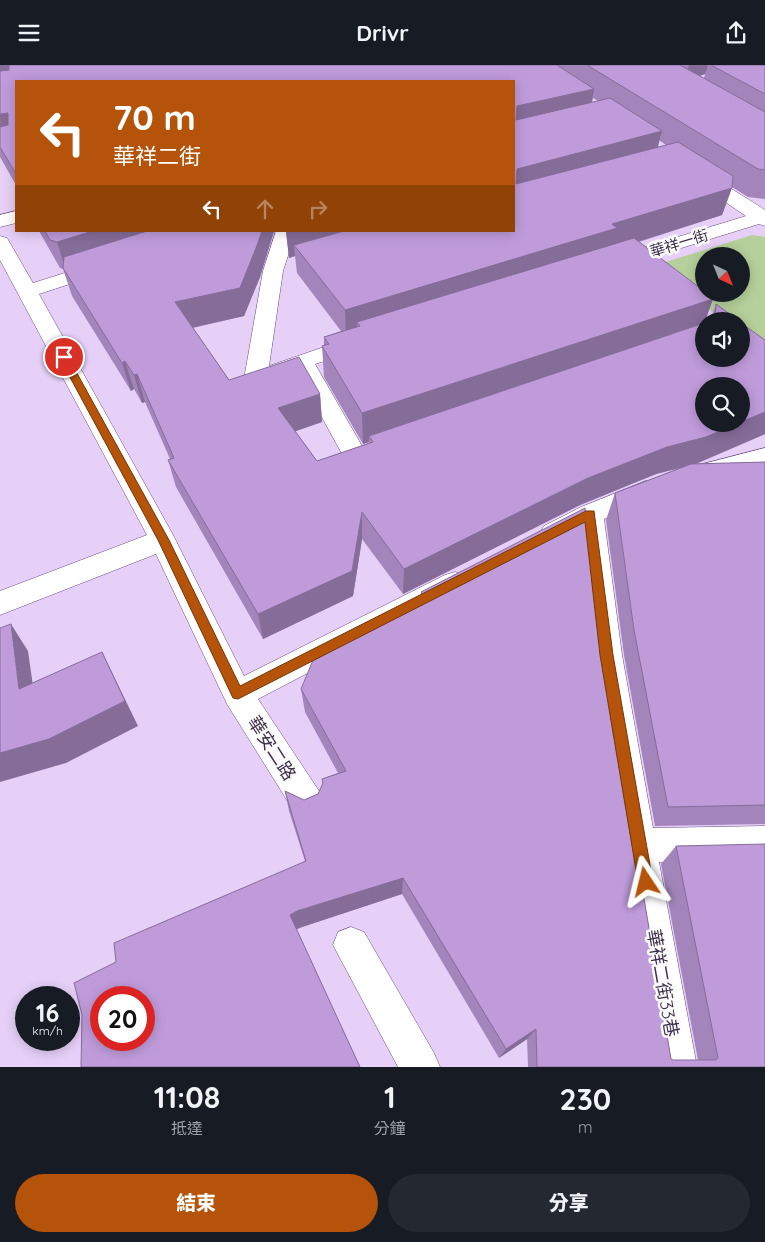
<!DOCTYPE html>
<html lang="zh-TW">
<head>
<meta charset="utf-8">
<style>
	body { margin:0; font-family:Quicksand,"Noto Sans TC",sans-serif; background:#242831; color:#f1f3f6; height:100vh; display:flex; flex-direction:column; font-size:19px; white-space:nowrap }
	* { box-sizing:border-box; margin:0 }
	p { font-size:16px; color:#9ea1a6 }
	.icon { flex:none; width:28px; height:28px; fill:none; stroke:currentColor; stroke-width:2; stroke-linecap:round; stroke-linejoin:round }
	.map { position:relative; height:1002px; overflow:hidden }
	.details { display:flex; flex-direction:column; background:#171b24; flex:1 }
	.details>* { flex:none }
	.top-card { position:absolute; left:15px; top:15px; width:500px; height:152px; border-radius:0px; box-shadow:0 2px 12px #0003; background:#b45309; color:#fff; overflow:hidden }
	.needle { width:32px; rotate:137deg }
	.buttons { position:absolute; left:695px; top:182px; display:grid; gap:10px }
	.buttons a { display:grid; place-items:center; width:55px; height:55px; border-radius:50%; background:#171b24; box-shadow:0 2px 12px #0003; font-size:25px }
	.speed { position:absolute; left:15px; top:921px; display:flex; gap:10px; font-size:25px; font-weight:700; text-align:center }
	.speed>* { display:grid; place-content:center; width:65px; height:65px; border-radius:50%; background:#171b24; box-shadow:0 2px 12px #0003; line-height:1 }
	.speed small { font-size:12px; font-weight:400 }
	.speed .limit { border:8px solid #d22; background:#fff; color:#111 }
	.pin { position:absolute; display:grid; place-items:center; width:42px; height:42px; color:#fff; margin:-21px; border:2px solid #fff; border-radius:50%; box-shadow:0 1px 5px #0007 }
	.me { position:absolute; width:55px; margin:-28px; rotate:350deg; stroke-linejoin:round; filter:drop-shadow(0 0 4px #0008) }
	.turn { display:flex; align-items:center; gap:18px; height:105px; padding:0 15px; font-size:22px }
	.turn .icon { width:65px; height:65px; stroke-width:2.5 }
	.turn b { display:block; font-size:35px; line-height:42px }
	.lanes { display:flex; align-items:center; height:48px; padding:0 15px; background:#0003; justify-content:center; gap:25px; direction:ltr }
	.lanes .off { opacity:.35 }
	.eta { display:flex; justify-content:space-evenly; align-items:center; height:85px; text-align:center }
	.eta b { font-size:30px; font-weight:800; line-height:35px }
	.cta { display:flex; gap:10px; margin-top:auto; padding:10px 15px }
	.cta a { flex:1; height:58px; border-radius:30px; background:#b45309; color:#fff; font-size:20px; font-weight:800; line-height:58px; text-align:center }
	.cta a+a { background:#242831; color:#f1f3f6 }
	header { display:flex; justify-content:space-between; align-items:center; height:65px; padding:0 15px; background:#171b24; font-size:22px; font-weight:800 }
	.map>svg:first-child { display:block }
</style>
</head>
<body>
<header><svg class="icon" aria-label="menu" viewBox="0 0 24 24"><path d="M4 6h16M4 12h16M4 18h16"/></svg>Drivr<svg class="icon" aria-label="share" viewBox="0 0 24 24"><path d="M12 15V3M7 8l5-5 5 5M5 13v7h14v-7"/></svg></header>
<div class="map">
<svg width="765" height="1002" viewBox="0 0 765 1002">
	<rect width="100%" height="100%" fill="#e6d0f8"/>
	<path fill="#b5d09a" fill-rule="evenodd" d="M 752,170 L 765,172 L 765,287 L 741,269 L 741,256 L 724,256 L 653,201 ZM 704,191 L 741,191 L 741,229 L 704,229 Z"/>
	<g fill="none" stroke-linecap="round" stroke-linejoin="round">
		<defs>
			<g id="minor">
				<path d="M 697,105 L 703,106 L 765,145 L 765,161 L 759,159 L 623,201 L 616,203 L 609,201 L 606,197 L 609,193 L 746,151 L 691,114 L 688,110 L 691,106 Z"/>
				<path d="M 16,146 L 16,158 L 0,162 L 0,150 Z"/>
				<path d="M 276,166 L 296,166 L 283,206 L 269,301 L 350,273 L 358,271 L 366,273 L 369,278 L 366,283 L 315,299 L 362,381 L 383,374 L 392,377 L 395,383 L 392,389 L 356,401 L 347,398 L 297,307 L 255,322 L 247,319 L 244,314 L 263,206 Z"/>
				<path d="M 0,171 L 7,173 L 33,218 L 103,196 L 110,198 L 113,202 L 110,206 L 39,229 L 172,468 L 244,611 L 445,510 L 455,507 L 465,510 L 469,518 L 465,526 L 258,634 L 319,726 L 324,737 L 319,748 L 307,753 L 295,748 L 227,639 L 156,489 L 0,550 L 0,526 L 147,470 L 0,195 Z"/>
				<path d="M 765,383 L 765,401 L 708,416 L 699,414 L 695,407 L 699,400 Z"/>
				<path d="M 646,416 L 655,419 L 659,426 L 655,433 L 604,454 L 622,590 L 653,763 L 765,761 L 765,795 L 659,797 L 697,1002 L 657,1002 L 592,590 L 579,467 L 553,478 L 544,475 L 540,468 L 544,461 L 581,442 Z"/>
				<path d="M 351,862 L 364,867 L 434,988 L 440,1002 L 398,1002 L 333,880 L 338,867 Z"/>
			</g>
		</defs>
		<use href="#minor" stroke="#6b4a83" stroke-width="1"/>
		<use href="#minor" fill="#fff" fill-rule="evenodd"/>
	</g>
	<g fill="#a485bb" fill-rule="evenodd">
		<path d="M 0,0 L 765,0 L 765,134 L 748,132 L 732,122 L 722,150 L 639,177 L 713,234 L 705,256 L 704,256 L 704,294 L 765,275 L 765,369 L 696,399 L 765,397 L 765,759 L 655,761 L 624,590 L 606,455 L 615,428 L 680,403 L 656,409 L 580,440 L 403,529 L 362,474 L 353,531 L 263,574 L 176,422 L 168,395 L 170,394 L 145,337 L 142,338 L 134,324 L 131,326 L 72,231 L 63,204 L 60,203 L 39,166 L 274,166 L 260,212 L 244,251 L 193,263 L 229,315 L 320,329 L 322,357 L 295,366 L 317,396 L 369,378 L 369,377 L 363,379 L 324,312 L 322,281 L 324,281 L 324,272 L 341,266 L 297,208 L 295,191 L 289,193 L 286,166 L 514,166 L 514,16 L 16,16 L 16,120 L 0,92 ZM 705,9 L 704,13 L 700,11 ZM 593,33 L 598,36 L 592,38 ZM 659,75 L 666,80 L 657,82 Z"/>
		<path d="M 716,239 L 739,256 L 710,256 Z"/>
		<path d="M 421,527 L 599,566 L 671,994 L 673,995 L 698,995 L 661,799 L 676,781 L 765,1002 L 528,1002 L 527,974 L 499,993 L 402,829 L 302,862 L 297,864 L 116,897 L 305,796 L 289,746 L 285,726 L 304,735 L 318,729 L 323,718 L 322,714 L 338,708 L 305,647 L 301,624 L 420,540 Z"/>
	</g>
	<g fill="#866c99">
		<path d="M 0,0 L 11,0 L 0,22 Z"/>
		<path d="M 689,0 L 708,0 L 705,9 L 685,15 Z"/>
		<path d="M 594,24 L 589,50 L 514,68 L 517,41 Z"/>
		<path d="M 8,48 L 16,72 L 0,79 L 0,49 Z"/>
		<path d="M 662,66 L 655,93 L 514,131 L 517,104 Z"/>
		<path d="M 732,123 L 722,150 L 611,185 L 360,261 L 357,257 L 357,269 L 346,273 L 345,245 L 612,159 Z"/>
		<path d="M 93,166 L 189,166 L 66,206 L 57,177 Z"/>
		<path d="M 262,166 L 274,166 L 260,212 L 244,251 L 181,265 L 175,237 Z"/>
		<path d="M 286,166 L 385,166 L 294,180 L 295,191 L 289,193 Z"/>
		<path d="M 713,234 L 705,256 L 704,256 L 704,260 L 369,371 L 369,377 L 363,379 L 362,348 Z"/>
		<path d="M 125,296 L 134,324 L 131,326 L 122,298 Z"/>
		<path d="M 137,309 L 145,337 L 142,338 L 134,310 Z"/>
		<path d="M 320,329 L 322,357 L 282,371 L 278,343 Z"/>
		<path d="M 765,347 L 765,369 L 695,399 L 656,409 L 580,440 L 403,529 L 404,504 L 588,413 L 667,382 L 737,359 L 741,359 L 741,357 Z"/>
		<path d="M 362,447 L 362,474 L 353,531 L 263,574 L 258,549 Z"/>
		<path d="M 11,559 L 28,586 L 37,649 L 19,624 Z"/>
		<path d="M 102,587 L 138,661 L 66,698 L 0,717 L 0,688 Z"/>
		<path d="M 403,813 L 402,829 L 302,862 L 295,865 L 290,850 L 297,846 Z"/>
		<path d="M 536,964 L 527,974 L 499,993 L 506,984 Z"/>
	</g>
	<g fill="#bf9bda" stroke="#866c99" fill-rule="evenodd">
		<path d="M 9,0 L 557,0 L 594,24 L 517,41 L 516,55 L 610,33 L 662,66 L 517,104 L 516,119 L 678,77 L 733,111 L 732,123 L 612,159 L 617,163 L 345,245 L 294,180 L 344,166 L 514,166 L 514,16 L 16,16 L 16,109 L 0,82 L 0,62 L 8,60 L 8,48 L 0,49 L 0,6 L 9,5 Z"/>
		<path d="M 587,0 L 680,0 L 765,47 L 765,105 L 758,104 Z"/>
		<path d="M 711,0 L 765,0 L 765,29 Z"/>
		<path d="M 45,166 L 93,166 L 57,177 L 50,175 Z"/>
		<path d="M 147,166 L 262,166 L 256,183 L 240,223 L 175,237 L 229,315 L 299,292 L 320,329 L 278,343 L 317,396 L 373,377 L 369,371 L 704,258 L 704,294 L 741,294 L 741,258 L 765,275 L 765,347 L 741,357 L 741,321 L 704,321 L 704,359 L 737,359 L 706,372 L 667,382 L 588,413 L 404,504 L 362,447 L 352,506 L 258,549 L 168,395 L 174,393 L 137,309 L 134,310 L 125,296 L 122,298 L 63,203 L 64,192 Z"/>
		<path d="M 634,173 L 704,226 L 704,229 L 707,229 L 713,234 L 362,348 L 322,281 L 329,279 L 324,272 L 360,261 L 357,257 Z"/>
		<path d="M 716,239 L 739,256 L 710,256 L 715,255 Z"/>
		<path d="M 765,397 L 765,740 L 668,742 L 634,565 L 615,428 L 691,399 Z"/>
		<path d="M 585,443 L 599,566 L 671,994 L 673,995 L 716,995 L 718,993 L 676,781 L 765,779 L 765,1002 L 537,1002 L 536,964 L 506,984 L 403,813 L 297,846 L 290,850 L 360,1002 L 81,1002 L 82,950 L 74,918 L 116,897 L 114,878 L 306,796 L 285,726 L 304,735 L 318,729 L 323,718 L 322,714 L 346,706 L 301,624 L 313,595 L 427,536 L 421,527 ZM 101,932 L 144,932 L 144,975 L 101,975 Z"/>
		<path d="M 11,559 L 19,624 L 102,587 L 125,636 L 49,674 L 0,688 L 0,563 Z"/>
	</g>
	<path fill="#b45309" stroke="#753606" d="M 64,289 L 68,292 L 169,475 L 240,621 L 586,446 L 594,446 L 613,590 L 653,817 L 651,822 L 646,824 L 640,822 L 638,817 L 600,590 L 585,457 L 238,634 L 233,633 L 158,475 L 59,292 Z"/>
	<g text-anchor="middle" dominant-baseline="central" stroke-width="5" stroke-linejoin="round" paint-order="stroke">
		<g font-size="15" fill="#3f314b" stroke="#fbfbfb">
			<text transform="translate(679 178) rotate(-17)">華祥一街</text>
		</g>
		<g font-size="18" fill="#3f314b" stroke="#fbfbfb">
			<text transform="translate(272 683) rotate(57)">華安二路</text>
			<text transform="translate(663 918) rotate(80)">華祥二街33巷</text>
		</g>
	</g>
</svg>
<div class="buttons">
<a><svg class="needle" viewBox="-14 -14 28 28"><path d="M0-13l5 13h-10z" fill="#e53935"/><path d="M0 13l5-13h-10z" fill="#9ea1a6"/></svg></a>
<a><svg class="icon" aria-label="sound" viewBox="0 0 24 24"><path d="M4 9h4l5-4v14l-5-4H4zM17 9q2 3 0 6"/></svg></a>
<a><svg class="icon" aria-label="search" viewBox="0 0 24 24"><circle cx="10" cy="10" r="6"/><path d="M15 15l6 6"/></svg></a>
</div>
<div class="speed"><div>16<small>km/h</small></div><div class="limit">20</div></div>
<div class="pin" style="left:64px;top:292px;background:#d93025"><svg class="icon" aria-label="arrive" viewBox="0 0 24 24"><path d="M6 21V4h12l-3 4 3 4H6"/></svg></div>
<svg class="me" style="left:646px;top:817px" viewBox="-20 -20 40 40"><path d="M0-17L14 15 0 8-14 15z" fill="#b45309" stroke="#fff" stroke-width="4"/></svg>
<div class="top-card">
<div class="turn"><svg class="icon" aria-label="left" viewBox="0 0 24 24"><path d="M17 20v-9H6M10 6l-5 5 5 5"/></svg><div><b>70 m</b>華祥二街</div></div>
<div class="lanes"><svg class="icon" aria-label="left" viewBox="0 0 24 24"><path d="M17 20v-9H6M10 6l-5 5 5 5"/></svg><svg class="icon off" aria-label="ahead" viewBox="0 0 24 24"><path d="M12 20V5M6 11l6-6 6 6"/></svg><svg class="icon off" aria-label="right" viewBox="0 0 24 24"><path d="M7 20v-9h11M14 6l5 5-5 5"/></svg></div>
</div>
</div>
<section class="details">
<div class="eta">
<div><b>11:08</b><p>抵達</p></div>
<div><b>1</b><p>分鐘</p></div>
<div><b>230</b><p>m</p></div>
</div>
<div class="cta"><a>結束</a><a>分享</a></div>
</section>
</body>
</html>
